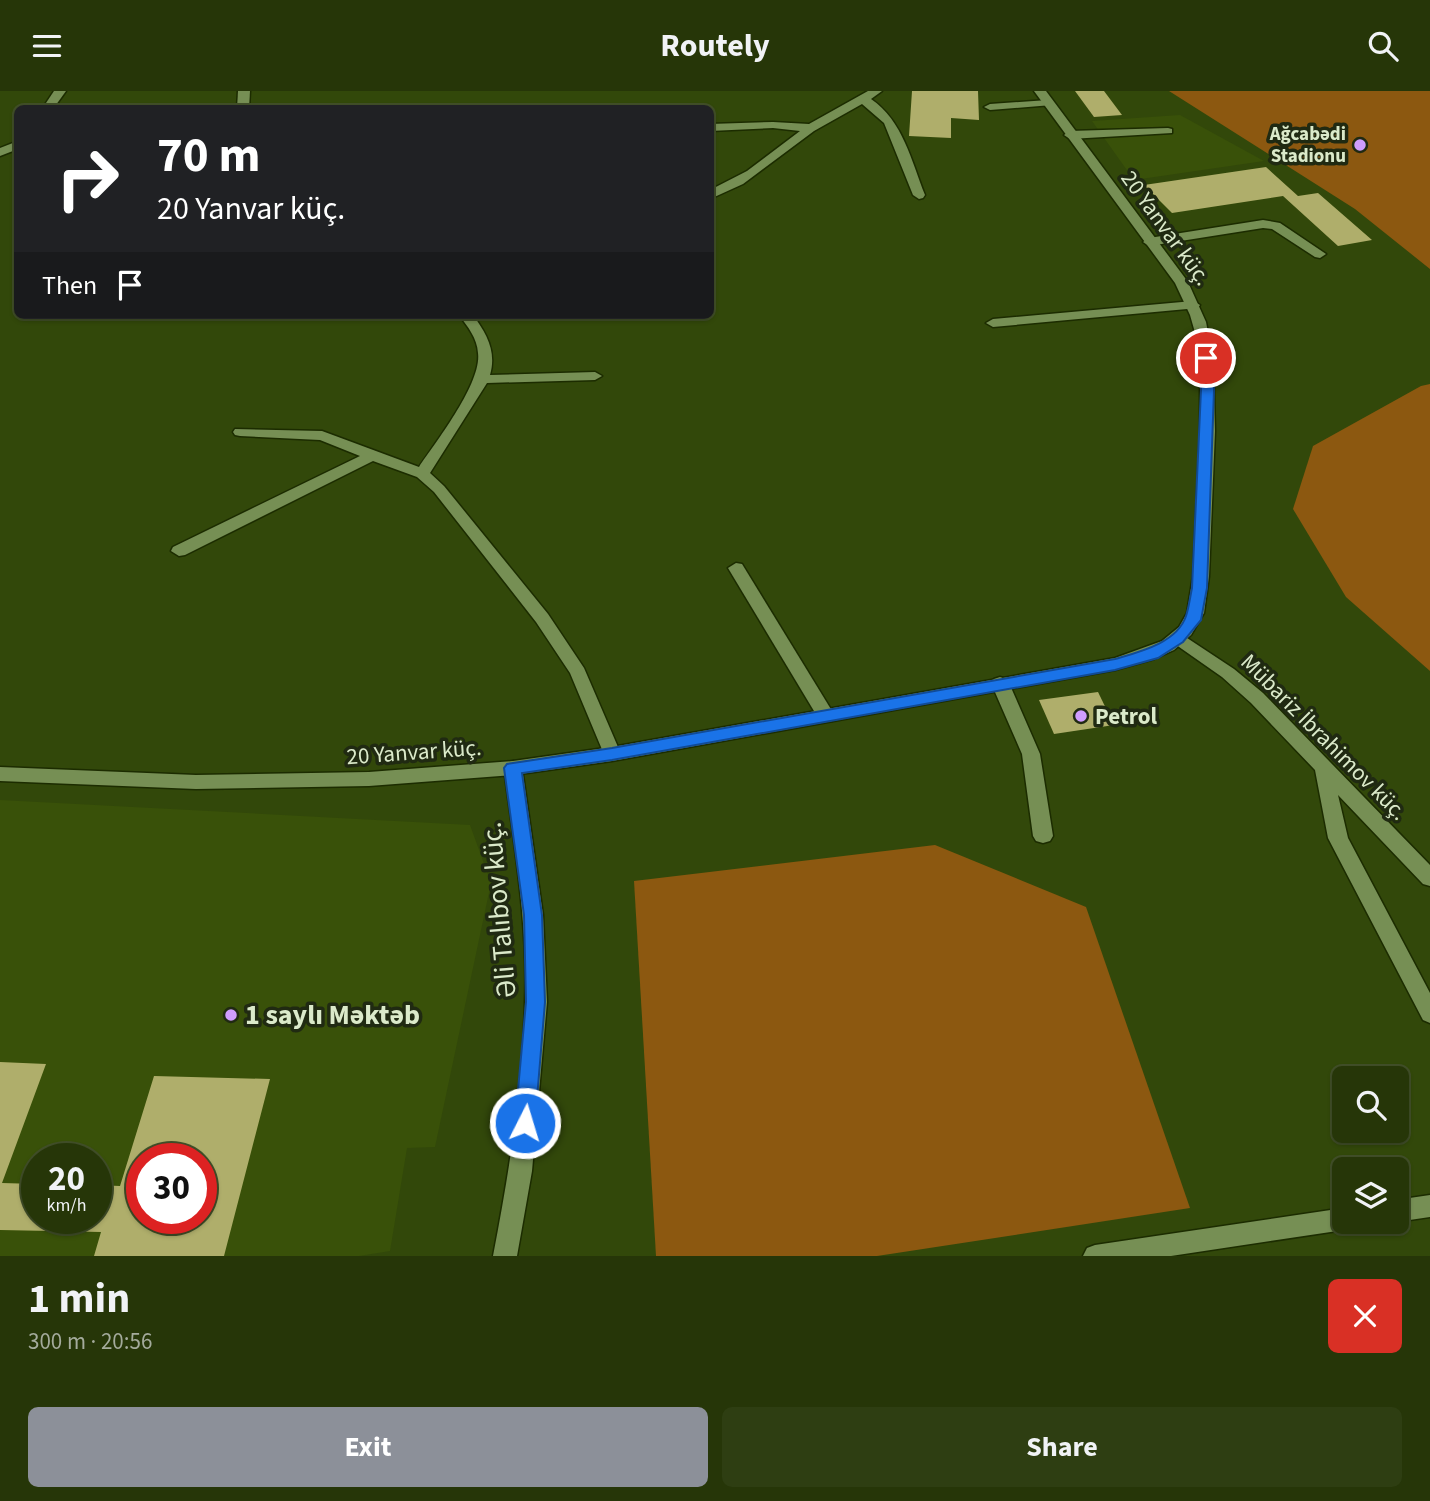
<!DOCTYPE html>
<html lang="en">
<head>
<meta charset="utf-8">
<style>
	body { margin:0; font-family:"Source Sans 3",sans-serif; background:#2e3e12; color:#f1f3f6; height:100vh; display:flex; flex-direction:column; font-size:26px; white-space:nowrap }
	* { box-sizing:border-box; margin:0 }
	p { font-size:23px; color:#a4ab9c }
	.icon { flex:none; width:38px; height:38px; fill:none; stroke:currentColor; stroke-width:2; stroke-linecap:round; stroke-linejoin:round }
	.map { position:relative; height:1165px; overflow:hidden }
	.drawer { display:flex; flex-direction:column; background:#263608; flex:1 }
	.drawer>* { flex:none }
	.banner { position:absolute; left:14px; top:14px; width:700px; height:214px; border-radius:10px; box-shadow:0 2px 5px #0004,0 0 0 2px #425029; background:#202124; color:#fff; overflow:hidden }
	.fabs { position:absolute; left:1332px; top:975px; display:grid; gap:14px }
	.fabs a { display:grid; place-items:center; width:77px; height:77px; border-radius:10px; background:#263608; box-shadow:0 2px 5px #0004,0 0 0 2px #425029; font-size:35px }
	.speed { position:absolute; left:21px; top:1052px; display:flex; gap:14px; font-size:35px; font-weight:700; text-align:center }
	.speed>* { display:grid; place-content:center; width:91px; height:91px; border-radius:50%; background:#263608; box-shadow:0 2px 5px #0004,0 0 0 2px #425029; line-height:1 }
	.speed small { font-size:18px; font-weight:400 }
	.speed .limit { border:10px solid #d22; background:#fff; color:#111 }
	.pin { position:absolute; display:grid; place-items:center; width:60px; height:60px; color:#fff; margin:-30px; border:4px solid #fff; border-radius:50%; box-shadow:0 2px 7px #0007 }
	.me { position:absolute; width:77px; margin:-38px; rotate:5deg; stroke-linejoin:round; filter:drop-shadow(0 0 5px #0008) }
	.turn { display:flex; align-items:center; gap:24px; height:147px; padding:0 28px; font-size:32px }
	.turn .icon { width:91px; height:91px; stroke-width:2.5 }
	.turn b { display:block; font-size:49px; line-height:60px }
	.then { display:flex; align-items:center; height:66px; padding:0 28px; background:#0003; gap:14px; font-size:26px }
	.round { display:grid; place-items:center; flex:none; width:74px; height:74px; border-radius:10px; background:#2e3e12 }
	.overview { display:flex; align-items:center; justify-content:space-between; height:119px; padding:0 28px }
	h1 { font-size:42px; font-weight:700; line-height:52px }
	.action { display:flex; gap:14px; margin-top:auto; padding:14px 28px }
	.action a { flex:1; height:80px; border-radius:10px; background:#8c9099; color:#fff; font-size:28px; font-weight:700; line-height:80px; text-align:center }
	.action a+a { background:#2e3e12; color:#f1f3f6 }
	header { display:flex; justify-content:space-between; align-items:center; height:91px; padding:0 28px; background:#263608; font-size:32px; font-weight:700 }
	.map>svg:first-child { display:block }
</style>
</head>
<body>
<header><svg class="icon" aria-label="menu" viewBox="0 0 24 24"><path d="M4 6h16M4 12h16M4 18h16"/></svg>Routely<svg class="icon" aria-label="search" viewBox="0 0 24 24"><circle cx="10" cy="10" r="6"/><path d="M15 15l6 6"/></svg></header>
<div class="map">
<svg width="1430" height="1165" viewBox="0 0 1430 1165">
	<rect width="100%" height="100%" fill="#32480a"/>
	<g fill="#395109" fill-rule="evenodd">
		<path d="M 1180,24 L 1264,70 L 1134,89 L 1092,30 Z"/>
		<path d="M 0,709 L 470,734 L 491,792 L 435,1056 L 407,1057 L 390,1160 L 359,1165 L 0,1165 ZM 37,1068 L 96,1068 L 96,1127 L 37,1127 ZM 142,1068 L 201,1068 L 201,1127 L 142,1127 Z"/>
	</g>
	<g fill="#8c5810">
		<path d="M 1169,0 L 1430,0 L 1430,178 L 1355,118 Z"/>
		<path d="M 1430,293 L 1430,580 L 1346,506 L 1293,418 L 1313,355 L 1421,295 Z"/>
		<path d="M 935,754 L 1086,816 L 1190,1117 L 877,1165 L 656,1165 L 634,790 Z"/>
	</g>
	<g fill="#afae6b" fill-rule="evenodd">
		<path d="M 912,0 L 978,0 L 979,29 L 951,27 L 951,47 L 909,45 Z"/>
		<path d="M 1075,0 L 1104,0 L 1122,24 L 1094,26 Z"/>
		<path d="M 1266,76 L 1298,105 L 1318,102 L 1372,149 L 1338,155 L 1283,105 L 1172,122 L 1144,94 Z"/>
		<path d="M 1098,601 L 1114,634 L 1054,643 L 1039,609 Z"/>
		<path d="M 0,971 L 46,973 L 2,1092 L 37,1093 L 37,1127 L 96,1127 L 96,1094 L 120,1095 L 154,985 L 270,988 L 224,1165 L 94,1165 L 101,1141 L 0,1139 ZM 142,1068 L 201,1068 L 201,1127 L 142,1127 Z"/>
	</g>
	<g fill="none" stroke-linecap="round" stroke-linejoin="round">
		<defs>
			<g id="lane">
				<path d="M 1048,9 L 1052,10 L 1052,14 L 990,19 L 984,16 L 990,13 Z"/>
				<path d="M 1168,37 L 1172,38 L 1172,42 L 1070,48 L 1064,44 L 1070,40 Z"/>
				<path d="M 1263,129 L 1280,132 L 1326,163 L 1320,167 L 1315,166 L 1272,138 L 1263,137 L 1149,155 L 1143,151 L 1149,147 Z"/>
			</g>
			<g id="street">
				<path d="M 54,0 L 66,0 L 53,18 L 42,18 Z"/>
				<path d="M 238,0 L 250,0 L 249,18 L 237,18 Z"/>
				<path d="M 868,0 L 882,0 L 871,8 C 903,30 911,69 925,104 L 923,107 L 919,108 L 913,104 L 884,32 L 862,13 L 814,40 L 743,93 L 710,108 L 710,99 L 747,80 L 800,40 L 773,37 L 710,40 L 710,33 L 773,31 L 809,33 Z"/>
				<path d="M 18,50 L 18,58 L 0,65 L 0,57 Z"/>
				<path d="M 1193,210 L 1200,214 L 1198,217 L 993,236 L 986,232 L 993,228 Z"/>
				<path d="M 459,224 L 473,224 C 486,242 497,260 490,284 L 595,281 L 602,285 L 595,289 L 487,292 L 430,382 L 444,395 L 548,523 L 584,577 L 621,663 L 618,668 L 606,668 L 570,582 L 536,531 L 434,401 L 417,386 L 373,370 L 185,464 L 179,465 L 171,460 L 173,456 L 360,365 L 320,349 L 240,345 L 235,344 L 233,341 L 235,338 L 322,340 L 419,376 C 436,351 482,292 478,262 C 477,247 468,236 459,224 Z"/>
				<path d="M 736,472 L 742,473 L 832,620 L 835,625 L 832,630 L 820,630 L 728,477 Z"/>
				<path d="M 1178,541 L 1234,578 L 1263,602 L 1430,774 L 1430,795 L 1423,793 L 1338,704 L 1348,747 L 1430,902 L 1430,932 L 1423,929 L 1328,747 L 1315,679 L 1251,612 L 1222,586 L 1172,551 L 1169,547 L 1172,543 Z"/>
				<path d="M 1000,586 L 1006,588 L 1009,592 L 1040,663 L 1053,745 L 1050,750 L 1043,752 L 1036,750 L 1033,745 L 1022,663 L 991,592 L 994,588 Z"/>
				<path d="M 513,670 L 520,672 L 522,677 L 543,824 L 547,911 L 532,1080 L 517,1165 L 493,1165 C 509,1082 523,995 525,911 C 528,832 514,754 504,677 L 506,672 Z"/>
				<path d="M 1430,1104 L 1430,1126 L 1396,1131 L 1395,1130 L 1396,1109 Z"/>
				<path d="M 1344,1117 L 1344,1130 L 1355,1130 L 1352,1136 L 1344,1139 L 1171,1165 L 1083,1165 L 1087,1157 L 1095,1154 Z"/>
			</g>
			<path id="secondary" d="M 1034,0 L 1046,0 L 1188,191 L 1206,231 L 1213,268 L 1215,340 L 1209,485 L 1204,522 L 1191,544 L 1174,559 L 1154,568 L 1115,579 L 612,670 L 513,684 L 369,695 L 196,698 L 0,690 L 0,676 L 196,684 L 369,681 L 513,670 L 612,656 L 1115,567 L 1162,550 L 1179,536 L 1187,522 L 1193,485 L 1200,340 L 1200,292 L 1196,245 L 1190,224 L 1175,192 Z"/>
		</defs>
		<use href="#lane" stroke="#1c2c00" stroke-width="3"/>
		<use href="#street" stroke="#1c2c00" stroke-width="3"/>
		<use href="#secondary" stroke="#1c2c00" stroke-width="3"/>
		<use href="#lane" fill="#768f54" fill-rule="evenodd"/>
		<use href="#street" fill="#768f54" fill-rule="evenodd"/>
		<use href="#secondary" fill="#768f54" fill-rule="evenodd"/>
	</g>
	<path fill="#1a73e8" stroke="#114b97" stroke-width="2" d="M 1206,263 L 1212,267 L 1214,299 L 1207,497 L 1201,529 L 1183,551 L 1158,567 L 1115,579 L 612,669 L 522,682 L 542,824 L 545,911 L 535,1032 L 532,1038 L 525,1041 L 518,1038 L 515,1032 L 526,911 L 524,824 L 504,677 L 507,673 L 612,657 L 1115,568 C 1139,561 1177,552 1186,525 C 1189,516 1190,506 1192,497 L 1201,299 L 1200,267 Z"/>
	<g fill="#d09dfe" stroke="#202a12" stroke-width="2.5">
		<circle cx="1360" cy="54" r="7"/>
		<circle cx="1081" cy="625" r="7"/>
		<circle cx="231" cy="924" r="7"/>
	</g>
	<g text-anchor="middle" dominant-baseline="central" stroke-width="7" stroke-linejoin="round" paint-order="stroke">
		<g font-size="19" font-weight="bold" fill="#dbeaca" stroke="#202a12" text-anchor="end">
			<text x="1346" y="43">Ağcabədi<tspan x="1346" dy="22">Stadionu</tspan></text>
		</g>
		<g font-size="23" fill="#dbeaca" stroke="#202a12">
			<text transform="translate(1166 137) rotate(54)">20 Yanvar küç.</text>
			<text transform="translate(1324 646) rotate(45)">Mübariz İbrahimov küç.</text>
			<text transform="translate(414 661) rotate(-4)">20 Yanvar küç.</text>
		</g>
		<g font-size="23" font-weight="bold" fill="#dbeaca" stroke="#202a12" text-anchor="start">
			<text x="1095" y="625">Petrol</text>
		</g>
		<g font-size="28" fill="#dbeaca" stroke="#202a12">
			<text transform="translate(499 819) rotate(-95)">Əli Talıbov küç.</text>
		</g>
		<g font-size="28" font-weight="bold" fill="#dbeaca" stroke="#202a12" text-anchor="start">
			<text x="245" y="924">1 saylı Məktəb</text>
		</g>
	</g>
</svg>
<div class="fabs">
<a><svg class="icon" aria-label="search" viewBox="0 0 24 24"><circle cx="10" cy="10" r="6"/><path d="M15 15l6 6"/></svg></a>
<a><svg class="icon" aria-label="layers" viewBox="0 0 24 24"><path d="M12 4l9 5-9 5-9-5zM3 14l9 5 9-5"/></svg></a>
</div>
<div class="speed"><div>20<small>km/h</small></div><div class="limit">30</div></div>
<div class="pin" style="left:1206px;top:267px;background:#d93025"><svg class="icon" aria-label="arrive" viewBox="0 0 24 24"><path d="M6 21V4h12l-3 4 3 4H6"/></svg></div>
<svg class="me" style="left:525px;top:1032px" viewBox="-20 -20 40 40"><circle r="17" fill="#1a73e8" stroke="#fff" stroke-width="3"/><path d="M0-11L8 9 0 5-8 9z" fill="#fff"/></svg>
<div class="banner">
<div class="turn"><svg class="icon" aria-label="right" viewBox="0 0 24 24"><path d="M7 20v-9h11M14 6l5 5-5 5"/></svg><div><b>70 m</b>20 Yanvar küç.</div></div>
<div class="then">Then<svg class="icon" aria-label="arrive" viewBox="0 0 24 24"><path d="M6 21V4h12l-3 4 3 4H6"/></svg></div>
</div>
</div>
<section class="drawer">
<div class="overview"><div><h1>1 min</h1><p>300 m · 20:56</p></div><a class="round" style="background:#d93025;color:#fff"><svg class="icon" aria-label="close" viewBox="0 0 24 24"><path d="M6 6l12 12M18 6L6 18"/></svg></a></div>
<div class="action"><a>Exit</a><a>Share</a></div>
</section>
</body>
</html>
